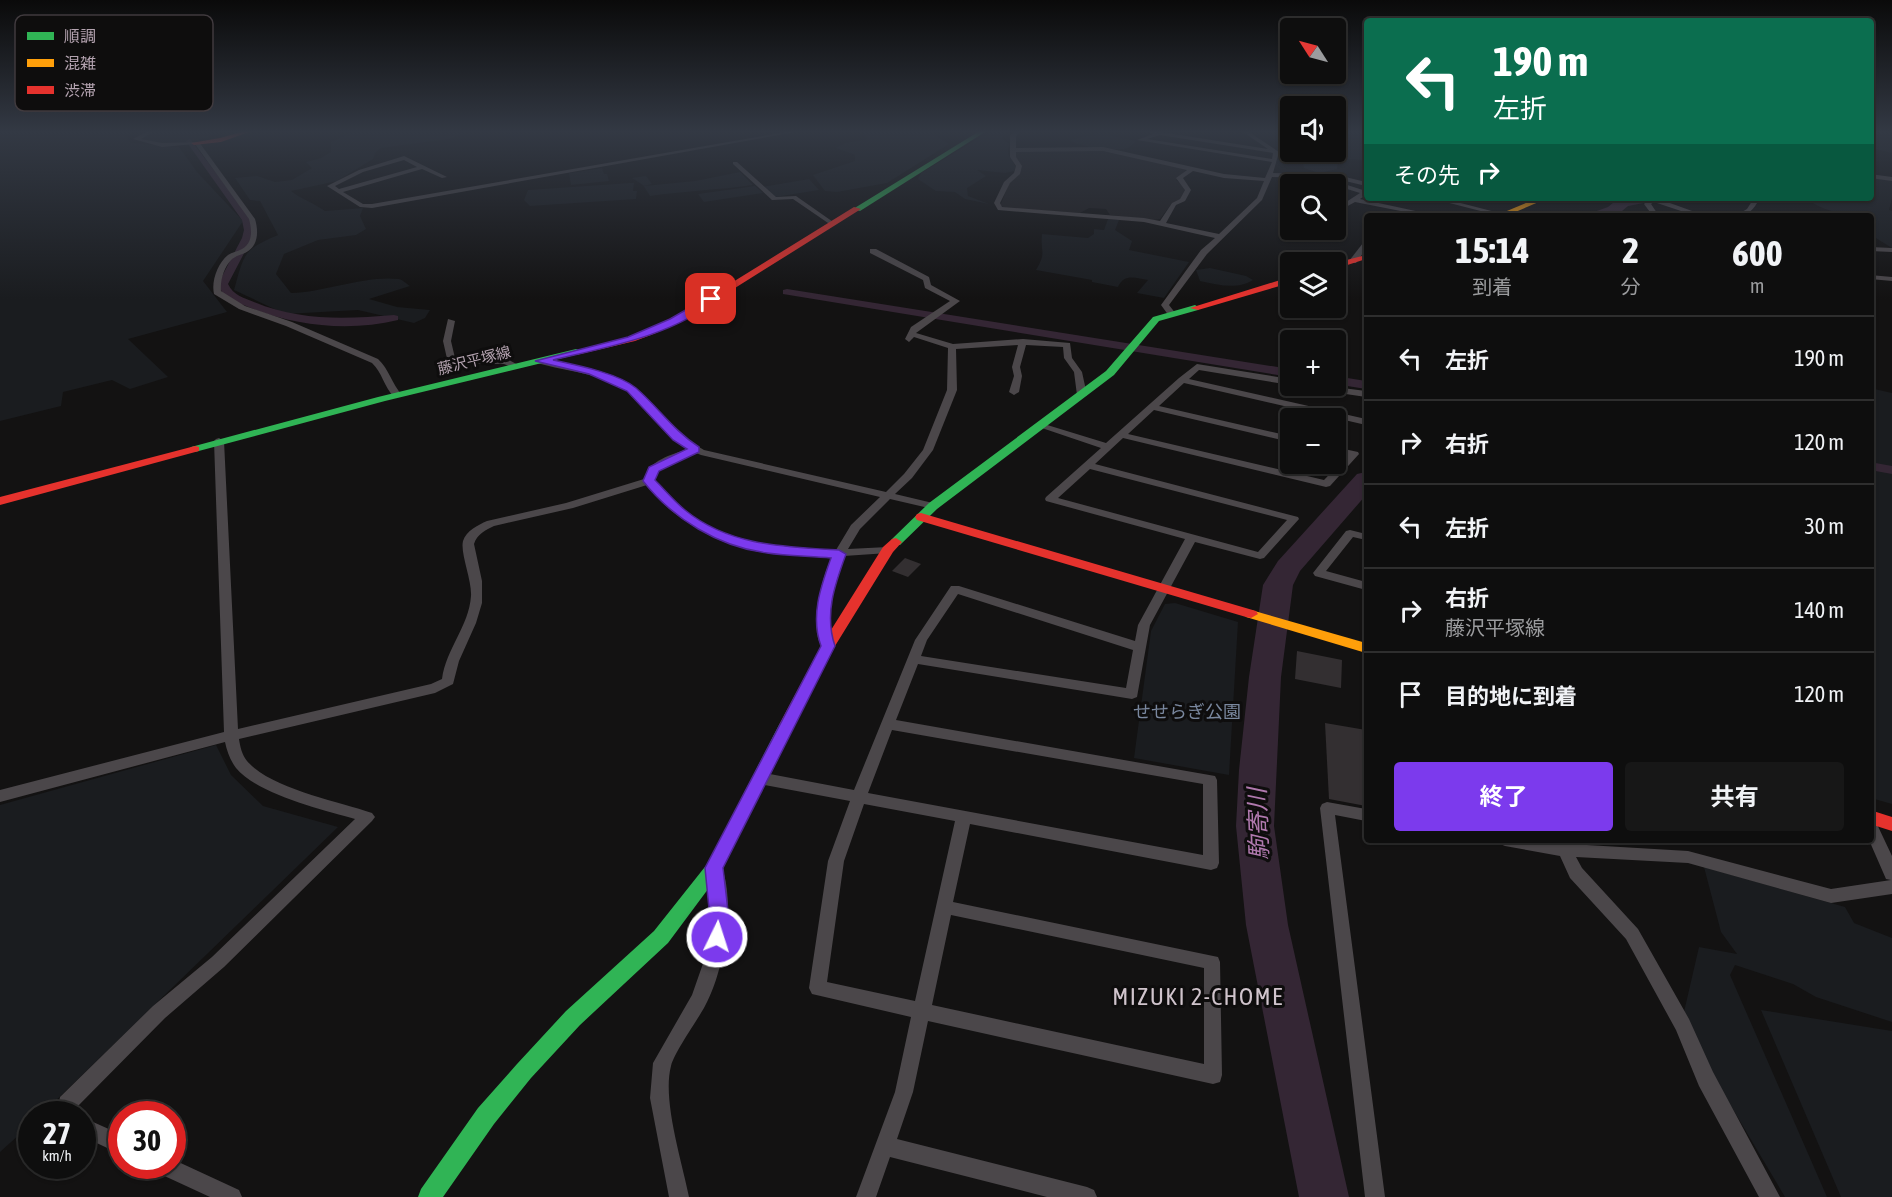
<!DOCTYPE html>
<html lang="ja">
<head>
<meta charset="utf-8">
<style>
	body { margin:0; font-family:"Asap Condensed","Noto Sans JP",sans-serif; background:#171717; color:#f1f3f6; height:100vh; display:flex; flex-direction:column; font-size:22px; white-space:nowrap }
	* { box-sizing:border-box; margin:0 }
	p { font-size:20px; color:#9b9c9e }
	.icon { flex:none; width:33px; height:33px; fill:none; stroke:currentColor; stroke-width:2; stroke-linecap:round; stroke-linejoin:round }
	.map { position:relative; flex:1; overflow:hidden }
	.side { position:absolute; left:1364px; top:213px; width:510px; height:630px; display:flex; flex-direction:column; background:#0e0e0e; border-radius:6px; box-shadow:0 2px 4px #0004,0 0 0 2px #2e2e2e }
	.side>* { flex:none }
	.guide { position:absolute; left:1364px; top:18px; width:510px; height:183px; border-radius:6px; box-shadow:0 2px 4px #0004,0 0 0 2px #2e2e2e; background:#0b6e4f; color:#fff; overflow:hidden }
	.needle { width:39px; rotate:306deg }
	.controls { position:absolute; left:1280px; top:18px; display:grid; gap:12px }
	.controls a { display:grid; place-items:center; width:66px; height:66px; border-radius:6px; background:#0e0e0e; box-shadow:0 2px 4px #0004,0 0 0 2px #2e2e2e; font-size:30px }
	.speed { position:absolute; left:18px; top:1101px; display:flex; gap:12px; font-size:30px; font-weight:700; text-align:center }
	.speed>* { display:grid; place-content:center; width:78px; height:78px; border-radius:50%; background:#0e0e0e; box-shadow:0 2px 4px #0004,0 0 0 2px #2e2e2e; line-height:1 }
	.speed small { font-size:15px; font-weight:400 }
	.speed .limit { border:9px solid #d22; background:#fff; color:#111 }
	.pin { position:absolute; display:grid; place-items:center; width:51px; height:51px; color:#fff; margin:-26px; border-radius:12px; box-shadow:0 3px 9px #0006 }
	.me { position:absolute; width:66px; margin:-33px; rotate:4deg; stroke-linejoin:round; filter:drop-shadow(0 0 4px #0008) }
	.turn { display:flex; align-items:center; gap:21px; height:126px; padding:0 30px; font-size:27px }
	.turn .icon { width:78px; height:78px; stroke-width:2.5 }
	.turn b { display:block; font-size:42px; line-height:51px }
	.then { display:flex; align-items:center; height:57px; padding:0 30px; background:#0003; gap:12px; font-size:22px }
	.eta { display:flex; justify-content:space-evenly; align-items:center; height:102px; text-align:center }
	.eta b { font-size:36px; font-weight:700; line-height:42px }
	.button { display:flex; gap:12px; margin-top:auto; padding:12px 30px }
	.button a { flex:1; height:69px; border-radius:6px; background:#7c3aed; color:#fff; font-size:24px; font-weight:700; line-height:69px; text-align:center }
	.button a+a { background:#171717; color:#f1f3f6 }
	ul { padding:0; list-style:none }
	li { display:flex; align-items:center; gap:18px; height:84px; padding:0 30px; border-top:2px solid #2e2e2e }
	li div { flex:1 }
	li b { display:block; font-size:22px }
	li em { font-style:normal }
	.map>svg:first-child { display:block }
</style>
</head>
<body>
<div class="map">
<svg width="1892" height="1197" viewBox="0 0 1892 1197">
	<rect width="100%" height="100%" fill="#131212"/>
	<path fill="#1f1d1e" d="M 1102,150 L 1188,168 L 1176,180 L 1186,188 L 1180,199 L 1172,203 L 1160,219 L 1154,220 L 1110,215 L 1106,209 L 1089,208 L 1080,213 L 1006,208 L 1000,206 L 1009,184 L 1018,175 L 1014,152 Z"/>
	<g fill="#1a1c1f">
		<path d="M 0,132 L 132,132 L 125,135 L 131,143 L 179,147 L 197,172 L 243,221 L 203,281 L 227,312 L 128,339 L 168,377 L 130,389 L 112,380 L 63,392 L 61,406 L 0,421 Z"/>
		<path d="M 146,132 L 222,132 C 202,141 156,152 137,135 Z"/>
		<path d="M 353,132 L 464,133 L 449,139 L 381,148 L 375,153 L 373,159 L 337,181 L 291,191 C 301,199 314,203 325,211 L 363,208 L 360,216 L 366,229 L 356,235 L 318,240 L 284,254 L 276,274 L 291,293 C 325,292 365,275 399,279 C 403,280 407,284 410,286 L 369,299 L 397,307 L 430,310 L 425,318 L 414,323 L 358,310 L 285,314 L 234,290 C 244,255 242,250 278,235 L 260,201 L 250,200 L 235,178 L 257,176 L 275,182 L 292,180 L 312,168 L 306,162 L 321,158 L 331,152 L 331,142 Z"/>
		<path d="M 862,132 L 930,132 L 949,144 L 887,183 L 837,192 L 825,191 L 813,175 L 855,161 L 855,155 L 836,148 L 845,143 L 868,139 Z"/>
		<path d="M 989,132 L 1004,132 L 1002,139 L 1009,144 L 1008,154 L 1016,167 L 1014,171 L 1005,173 L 977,170 L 986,176 L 967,188 L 968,196 L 989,204 L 965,199 L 955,192 L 936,191 L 918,179 L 921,173 Z"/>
		<path d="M 1335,132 L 1359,132 L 1366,138 L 1366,160 L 1338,159 L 1337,169 L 1319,173 L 1304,168 L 1301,152 L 1299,152 L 1335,152 Z"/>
		<path d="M 1871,132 L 1892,132 L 1892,153 L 1871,148 Z"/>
		<path d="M 1099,133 L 1136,141 C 1132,145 1129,148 1124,149 C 1113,151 1077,147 1070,140 Z"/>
		<path d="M 602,168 L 604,174 L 607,174 L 609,181 L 571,185 L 569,173 Z"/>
		<path d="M 740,172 L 753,185 C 718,190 684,191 650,196 L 643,185 L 632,178 L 646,176 L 652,184 L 644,186 L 695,181 Z"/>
		<path d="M 1871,177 L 1892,180 L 1892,198 L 1889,210 L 1892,211 L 1892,248 L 1871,235 L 1870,216 C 1848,216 1829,213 1809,201 L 1809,198 L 1845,201 L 1838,198 L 1870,198 Z"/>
		<path d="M 809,179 L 819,190 L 775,197 L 762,187 Z"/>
		<path d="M 630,183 L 634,183 L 633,191 L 637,191 L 636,199 L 530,206 L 524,200 L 528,190 Z"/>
		<path d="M 755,186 L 763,193 L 704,202 L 698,194 Z"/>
		<path d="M 1108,219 L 1119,220 L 1115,230 L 1132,241 L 1129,250 L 1189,262 L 1164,298 L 1137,293 L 1148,280 C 1136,278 1124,273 1118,287 L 1092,282 L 1092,280 L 1036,270 C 1047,252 1040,252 1042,234 L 1088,238 L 1094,234 L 1094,229 L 1104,230 Z"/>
		<path d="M 1210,268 L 1246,276 L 1253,280 C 1237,290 1219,285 1200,281 L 1196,270 Z"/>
		<path d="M 1870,388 L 1892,393 L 1892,804 L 1871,798 Z"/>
		<path d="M 1175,603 L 1238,622 L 1229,775 L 1134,758 L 1151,631 L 1165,604 Z"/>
		<path d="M 216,745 L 231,775 L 263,806 L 338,827 L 42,1114 L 32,1114 L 31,1124 L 0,1152 L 0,805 Z"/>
		<path d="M 1704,867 L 1845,907 L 1854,923 L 1892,938 L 1892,1022 L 1816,997 L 1793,984 L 1735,965 L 1730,975 L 1827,1197 L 1785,1197 L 1709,1069 L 1684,1012 L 1699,947 L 1737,954 L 1721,932 Z"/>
		<path d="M 1761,1010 L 1892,1031 L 1892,1197 L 1841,1197 Z"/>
	</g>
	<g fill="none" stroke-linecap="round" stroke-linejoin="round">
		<g fill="#342634" fill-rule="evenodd">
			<path d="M 190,139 L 252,220 L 254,230 L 252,238 L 228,284 C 233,295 244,298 254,302 C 300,321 345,319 394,315 L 398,316 L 398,320 C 348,332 293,326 246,306 C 233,301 223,298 218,284 L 242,238 L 244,230 L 242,220 L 186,141 Z"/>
			<path d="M 787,289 L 1290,369 L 1290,377 L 783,294 L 783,290 Z"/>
			<path d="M 1335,376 L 1366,381 L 1366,389 L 1335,384 Z"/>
			<path d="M 1870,462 L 1892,466 L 1892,474 L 1870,470 Z"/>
		</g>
		<g fill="#342634" fill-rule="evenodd">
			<path d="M 1619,198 L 1656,198 L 1654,201 L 1628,206 L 1616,216 L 1592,216 L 1594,212 L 1608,207 Z"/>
			<path d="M 1366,472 L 1366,495 L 1300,571 L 1293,585 L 1281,677 L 1274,826 L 1288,925 L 1349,1197 L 1299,1197 L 1246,925 L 1236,826 L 1239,770 L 1249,677 L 1263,585 L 1278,561 L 1357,474 Z"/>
		</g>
	</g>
	<g fill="#332f31">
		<path d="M 905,558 L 921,564 L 908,577 L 892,571 Z"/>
		<path d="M 1297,651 L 1342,660 L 1341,688 L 1295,679 Z"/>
		<path d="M 1325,723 L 1366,730 L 1366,806 L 1329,799 Z"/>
	</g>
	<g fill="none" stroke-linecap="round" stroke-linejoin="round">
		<g fill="#4b474a" fill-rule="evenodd">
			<path d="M 146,132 L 153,132 L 141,139 L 162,143 L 199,142 L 255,219 C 259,232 258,247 245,253 C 240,255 236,256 232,259 C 224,267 220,280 221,291 L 245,306 L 292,322 L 378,359 C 389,369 392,384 402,395 L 400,397 L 394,397 C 384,387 382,372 372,363 L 286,326 L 239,309 L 214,294 C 211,281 218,263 228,255 C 232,252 237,252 242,249 C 253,243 252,230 249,219 L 195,144 L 162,147 L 133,139 Z"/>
			<path d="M 785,132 L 796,132 L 372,208 L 360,207 L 327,186 L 359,170 L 404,156 L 447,177 L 442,178 L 422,169 L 343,192 L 363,204 L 372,204 ZM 404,160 L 417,167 L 339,189 L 335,186 L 363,172 Z"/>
			<path d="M 1014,132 L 1020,132 L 1016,136 L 1016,148 L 1103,147 L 1224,174 L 1265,178 L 1272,162 L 1137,140 L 1153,134 L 1150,132 L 1161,132 L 1268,149 L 1243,132 L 1249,132 L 1279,152 L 1273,173 L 1337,175 L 1366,182 L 1366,186 L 1337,179 L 1272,177 L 1262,200 L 1207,254 L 1169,305 L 1176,314 L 1172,316 L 1169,316 L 1161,305 L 1201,250 L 1215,238 L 1144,222 L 998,210 L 994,203 L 1004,182 L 1014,173 L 1016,166 L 1010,157 L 1010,135 ZM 1160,135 L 1273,153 L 1272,159 L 1147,139 ZM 1103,151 L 1187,170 L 1176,178 L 1185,190 L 1180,199 L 1172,203 L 1160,221 L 1144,218 L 1002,207 L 1000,203 L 1010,183 L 1020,174 L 1022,166 L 1016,157 L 1016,152 ZM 1193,171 L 1224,178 L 1264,181 L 1257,198 L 1219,234 L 1166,223 L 1176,205 L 1185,201 L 1191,190 L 1183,178 Z"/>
			<path d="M 733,162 L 737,162 L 776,197 L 796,196 L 836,224 L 831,225 L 793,199 L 772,200 L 733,164 Z"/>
			<path d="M 1870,174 L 1892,177 L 1892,181 L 1870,178 Z"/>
			<path d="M 1344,184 L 1366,191 L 1366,195 L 1360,199 L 1434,215 L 1426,216 L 1355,202 L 1344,208 L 1335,207 L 1335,203 L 1343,204 L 1360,193 L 1344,188 L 1335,190 L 1335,186 Z"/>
			<path d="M 1430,198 L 1441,198 L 1511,216 L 1500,216 Z"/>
			<path d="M 1646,198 L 1656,198 L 1706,216 L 1696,216 L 1654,202 L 1651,204 L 1659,216 L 1653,216 L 1644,204 L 1648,200 Z"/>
			<path d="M 1754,198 L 1760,198 C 1753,210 1749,216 1735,216 L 1747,209 Z"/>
			<path d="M 1363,243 L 1366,243 L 1366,249 L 1356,263 L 1350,263 L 1349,261 Z"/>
			<path d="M 1870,247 L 1892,248 L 1892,252 L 1870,251 Z"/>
			<path d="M 870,249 L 876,249 L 929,277 L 931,285 L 960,301 L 916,333 L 953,344 L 1023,339 L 1070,343 L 1072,358 L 1082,372 L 1087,395 L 1082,398 L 1077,395 L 1074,372 L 1064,358 L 1063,347 L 1026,345 L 1020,367 L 1022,376 L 1019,392 L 1014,395 L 1009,392 L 1014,376 L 1012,367 L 1018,345 L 956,349 L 957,390 L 933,450 L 912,478 L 895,494 L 937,504 L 938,506 L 933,509 L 890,499 L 860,529 L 848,549 L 888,547 L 894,550 L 888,553 L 844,556 C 829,582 825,618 834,646 L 828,650 C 804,643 823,572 832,557 C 778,556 721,549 677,515 C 665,507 657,495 647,485 L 573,508 L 494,526 C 486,530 477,534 474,544 L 482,581 L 482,603 L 476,623 L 459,661 L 453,684 L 435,693 L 239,739 C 240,746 242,755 247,761 C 271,789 337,801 372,813 L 375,817 L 372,821 L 224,967 L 165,1018 L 76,1108 L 75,1114 L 57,1114 L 60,1097 L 153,1006 L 212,957 L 355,819 C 323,810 257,794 236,768 C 230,760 227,751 225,742 L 0,802 L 0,790 L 224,732 L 214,441 L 216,439 L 219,438 L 224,441 L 238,729 L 431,684 L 442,679 C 446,649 469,626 471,596 C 472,580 460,553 463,541 C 466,531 478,525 487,521 L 566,503 L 644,479 C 649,460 671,455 688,449 C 665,434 652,410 630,393 C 604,373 568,372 537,363 L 537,359 L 602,373 L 625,382 L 644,396 L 684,438 L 704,450 L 886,492 L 904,474 L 923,450 L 947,390 L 948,348 L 914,337 L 909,342 L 905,339 L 911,327 L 950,301 L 925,288 L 923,280 L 870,253 ZM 696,453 L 701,455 L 880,497 L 851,525 L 836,550 C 783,550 727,544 684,510 C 673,501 664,490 654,480 C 659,462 680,459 696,453 Z"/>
			<path d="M 1870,275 L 1892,277 L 1892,281 L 1870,279 Z"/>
			<path d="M 448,319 L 455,321 L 451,341 L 455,358 L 505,358 L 520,366 L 516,369 L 504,364 L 448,363 L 443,341 Z"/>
			<path d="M 1197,364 L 1290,379 L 1290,385 L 1199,370 L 1189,379 L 1366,419 L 1366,425 L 1184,383 L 1159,406 L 1290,436 L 1290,442 L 1154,410 L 1128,434 L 1324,480 L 1347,456 L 1335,453 L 1335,447 L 1358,452 L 1359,454 L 1330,486 L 1326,487 L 1123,438 L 1095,464 L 1298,517 L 1299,519 L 1264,558 L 1260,559 L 1195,542 L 1150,625 L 1137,697 L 1132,699 L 918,664 L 896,720 L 1215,776 L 1217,780 L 1219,863 L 1217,868 L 1211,870 L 970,824 L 953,902 L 1218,957 L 1220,962 L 1222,1075 L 1220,1082 L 1213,1084 L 928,1021 L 913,1092 L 897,1139 L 1087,1187 L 1094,1190 L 1097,1197 L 1047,1197 L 890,1157 L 876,1197 L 856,1197 L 895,1092 L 911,1017 L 812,994 L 809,988 L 828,861 L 850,801 L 759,784 L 754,782 L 752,778 L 754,774 L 759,772 L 854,790 L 915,640 L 951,586 L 959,586 L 1135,641 L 1138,625 L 1185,539 L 1046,501 L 1045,499 L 1046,497 L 1101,448 L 1036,426 L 1041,423 L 1044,424 L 1106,443 L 1179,378 ZM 1090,469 L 1287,520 L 1258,552 L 1058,498 ZM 958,594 L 1133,650 L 1126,688 L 921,656 L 927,640 ZM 892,730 L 1203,784 L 1203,855 L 868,793 ZM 864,804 L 955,821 L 915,1001 L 827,982 L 844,861 ZM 951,915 L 1204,968 L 1204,1064 L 932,1005 Z"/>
			<path d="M 1307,386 L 1327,386 L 1366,391 L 1366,397 L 1312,389 Z"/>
			<path d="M 1350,530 L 1366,534 L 1366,540 L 1353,537 L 1326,571 L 1366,582 L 1366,590 L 1315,576 L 1313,573 L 1346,531 Z"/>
			<path d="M 1327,802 L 1366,809 L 1366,821 L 1335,815 L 1385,1197 L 1365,1197 L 1320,808 L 1322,804 Z"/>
			<path d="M 1870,818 L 1875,820 L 1892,856 L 1892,894 L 1831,903 L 1688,863 L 1576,857 L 1582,868 L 1638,929 L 1689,1019 L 1713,1072 L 1780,1197 L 1759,1197 L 1699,1086 L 1676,1030 L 1626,939 L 1570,878 L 1560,856 L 1505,846 L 1500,844 L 1497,840 L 1542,840 L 1553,842 L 1552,840 L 1568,840 L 1570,844 L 1688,851 L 1831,889 L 1891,880 L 1886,879 L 1869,840 Z"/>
			<path d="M 714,861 L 720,863 C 737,899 724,972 705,1006 C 697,1021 675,1051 671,1066 C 662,1100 682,1161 689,1197 L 669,1197 L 650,1098 L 653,1063 L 692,995 L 706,955 L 712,919 L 710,884 L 706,868 L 708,863 Z"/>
			<path d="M 82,1117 L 122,1135 L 122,1155 L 82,1136 Z"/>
			<path d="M 172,1159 L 239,1190 L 242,1197 L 210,1197 L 158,1173 L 155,1166 L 172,1166 Z"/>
		</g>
		<g fill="#30b455" fill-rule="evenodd">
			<path d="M 978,132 L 985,132 L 860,211 L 853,209 Z"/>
			<path d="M 1195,305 L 1200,308 L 1198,310 L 1159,321 L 1114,375 L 937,509 L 900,545 L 892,545 L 890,542 L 892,539 L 929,503 L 1106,371 L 1153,317 Z"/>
			<path d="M 576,349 L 579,350 L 579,354 L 385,401 L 195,452 L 189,449 L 191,447 L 378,397 Z"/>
			<path d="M 787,719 L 792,721 L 795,725 L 720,873 L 668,943 L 580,1025 L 531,1078 L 494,1124 L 443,1197 L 418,1197 L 421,1189 L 478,1108 L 517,1064 L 566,1011 L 654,931 L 708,863 L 779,725 L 782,721 Z"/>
		</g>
		<g fill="#ff9f0a" fill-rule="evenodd">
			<path d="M 1538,198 L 1548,198 L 1506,216 L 1495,216 Z"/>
			<path d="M 1251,610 L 1366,643 L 1366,653 L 1246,617 L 1244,614 Z"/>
		</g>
		<g fill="#e5322d" fill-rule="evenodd">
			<path d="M 241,132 L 249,132 L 221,142 L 194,145 L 191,143 L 220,138 Z"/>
			<path d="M 854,207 L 861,209 L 700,310 L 656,333 L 635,341 L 576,355 L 571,352 L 629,337 L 650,329 L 694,306 Z"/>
			<path d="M 1366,255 L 1366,259 L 1335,269 L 1335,263 Z"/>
			<path d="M 1290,277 L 1290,283 L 1198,310 L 1190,308 Z"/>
			<path d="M 195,446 L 199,447 L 199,451 L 0,505 L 0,497 Z"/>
			<path d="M 921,513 L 1256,611 L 1258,614 L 1251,618 L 1246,617 L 917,520 L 915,517 L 917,514 Z"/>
			<path d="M 896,538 L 902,542 L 893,552 L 835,646 L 792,729 L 782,729 L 779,725 L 821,646 L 883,547 L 892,539 Z"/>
			<path d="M 1870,810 L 1892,817 L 1892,831 L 1870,824 Z"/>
		</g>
	</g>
	<linearGradient id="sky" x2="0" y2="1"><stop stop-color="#0a0a0a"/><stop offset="0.44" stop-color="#333944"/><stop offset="1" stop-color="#333944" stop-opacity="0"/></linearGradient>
	<rect width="1892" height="299" fill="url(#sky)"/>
	<path fill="#7c3aed" stroke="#51269a" stroke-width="1.5" d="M 708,297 L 716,299 C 677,335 603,348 553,360 C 576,365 618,373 636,388 C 658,407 674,431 699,447 L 699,452 L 659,471 L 655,480 C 665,490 674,501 685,510 C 729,546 785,547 839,550 L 846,554 C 835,584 824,614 835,646 L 723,868 L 729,919 L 724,943 L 717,945 L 710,943 L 707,937 L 710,919 L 705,868 L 821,646 C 810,616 821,586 831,558 C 810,556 788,556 767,553 C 719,547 673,519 643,481 L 649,467 L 687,449 L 673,440 L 627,391 L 589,374 L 535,361 L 628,337 L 670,319 Z"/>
	<g text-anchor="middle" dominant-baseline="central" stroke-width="6" stroke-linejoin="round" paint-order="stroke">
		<g font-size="15" fill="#b4a3b0" stroke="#0e0d0d">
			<text transform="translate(474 360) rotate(-14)">藤沢平塚線</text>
		</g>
		<g font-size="18" fill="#7a889f" stroke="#0e0d0d">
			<text x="1187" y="711">せせらぎ公園</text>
		</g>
		<g font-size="24" font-style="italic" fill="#b079ae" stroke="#0e0d0d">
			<text transform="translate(1258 824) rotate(-92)">駒寄川</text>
		</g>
		<g font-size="24" letter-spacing="1.5" fill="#d0c4cc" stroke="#0e0d0d">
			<text x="1198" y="996">MIZUKI 2-CHOME</text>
		</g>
	</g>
	<rect x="15" y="15" width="198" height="96" rx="9" fill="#0e0d0d" stroke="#403a3e" stroke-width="1.5"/>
	<rect x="27" y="32" width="27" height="8" fill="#30b455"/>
	<rect x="27" y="59" width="27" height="8" fill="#ff9f0a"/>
	<rect x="27" y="86" width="27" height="8" fill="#e5322d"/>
	<g font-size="16" fill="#b4a3b0">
		<text x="64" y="42">順調</text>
		<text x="64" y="69">混雑</text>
		<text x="64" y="96">渋滞</text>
	</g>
</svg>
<div class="controls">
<a><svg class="needle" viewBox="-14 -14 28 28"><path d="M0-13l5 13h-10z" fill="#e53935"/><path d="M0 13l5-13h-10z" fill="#9b9c9e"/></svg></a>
<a><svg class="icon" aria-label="sound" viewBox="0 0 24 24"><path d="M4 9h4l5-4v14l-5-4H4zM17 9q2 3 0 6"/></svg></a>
<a><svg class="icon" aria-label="search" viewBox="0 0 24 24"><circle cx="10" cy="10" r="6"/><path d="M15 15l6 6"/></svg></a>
<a><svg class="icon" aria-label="layers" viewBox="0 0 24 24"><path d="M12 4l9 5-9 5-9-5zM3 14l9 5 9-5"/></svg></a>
<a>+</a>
<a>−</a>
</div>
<div class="speed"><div>27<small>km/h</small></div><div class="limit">30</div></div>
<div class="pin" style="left:711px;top:299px;background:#d93025"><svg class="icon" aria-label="arrive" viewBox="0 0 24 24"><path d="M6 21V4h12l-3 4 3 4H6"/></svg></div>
<svg class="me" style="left:717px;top:937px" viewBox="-20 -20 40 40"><circle r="17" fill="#7c3aed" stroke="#fff" stroke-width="3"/><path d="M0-11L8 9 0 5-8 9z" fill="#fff"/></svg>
<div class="guide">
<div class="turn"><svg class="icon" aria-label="left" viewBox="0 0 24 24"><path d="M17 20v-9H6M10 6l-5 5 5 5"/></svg><div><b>190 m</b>左折</div></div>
<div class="then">その先<svg class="icon" aria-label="right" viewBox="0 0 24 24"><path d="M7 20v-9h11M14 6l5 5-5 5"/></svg></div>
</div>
<section class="side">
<div class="eta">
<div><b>15:14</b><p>到着</p></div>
<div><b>2</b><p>分</p></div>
<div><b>600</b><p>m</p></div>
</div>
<ul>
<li><svg class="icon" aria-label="left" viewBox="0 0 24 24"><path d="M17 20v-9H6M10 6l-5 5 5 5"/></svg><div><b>左折</b></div><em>190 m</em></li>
<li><svg class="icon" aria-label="right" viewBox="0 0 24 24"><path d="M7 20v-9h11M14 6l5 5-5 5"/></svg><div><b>右折</b></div><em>120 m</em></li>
<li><svg class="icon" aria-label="left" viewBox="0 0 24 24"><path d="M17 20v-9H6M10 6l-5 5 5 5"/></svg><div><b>左折</b></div><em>30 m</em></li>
<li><svg class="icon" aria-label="right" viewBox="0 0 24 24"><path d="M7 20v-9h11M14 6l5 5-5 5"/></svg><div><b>右折</b><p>藤沢平塚線</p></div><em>140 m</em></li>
<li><svg class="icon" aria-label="arrive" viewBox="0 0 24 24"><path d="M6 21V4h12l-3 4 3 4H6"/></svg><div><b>目的地に到着</b></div><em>120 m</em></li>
</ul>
<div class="button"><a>終了</a><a>共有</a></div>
</section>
</div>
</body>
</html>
